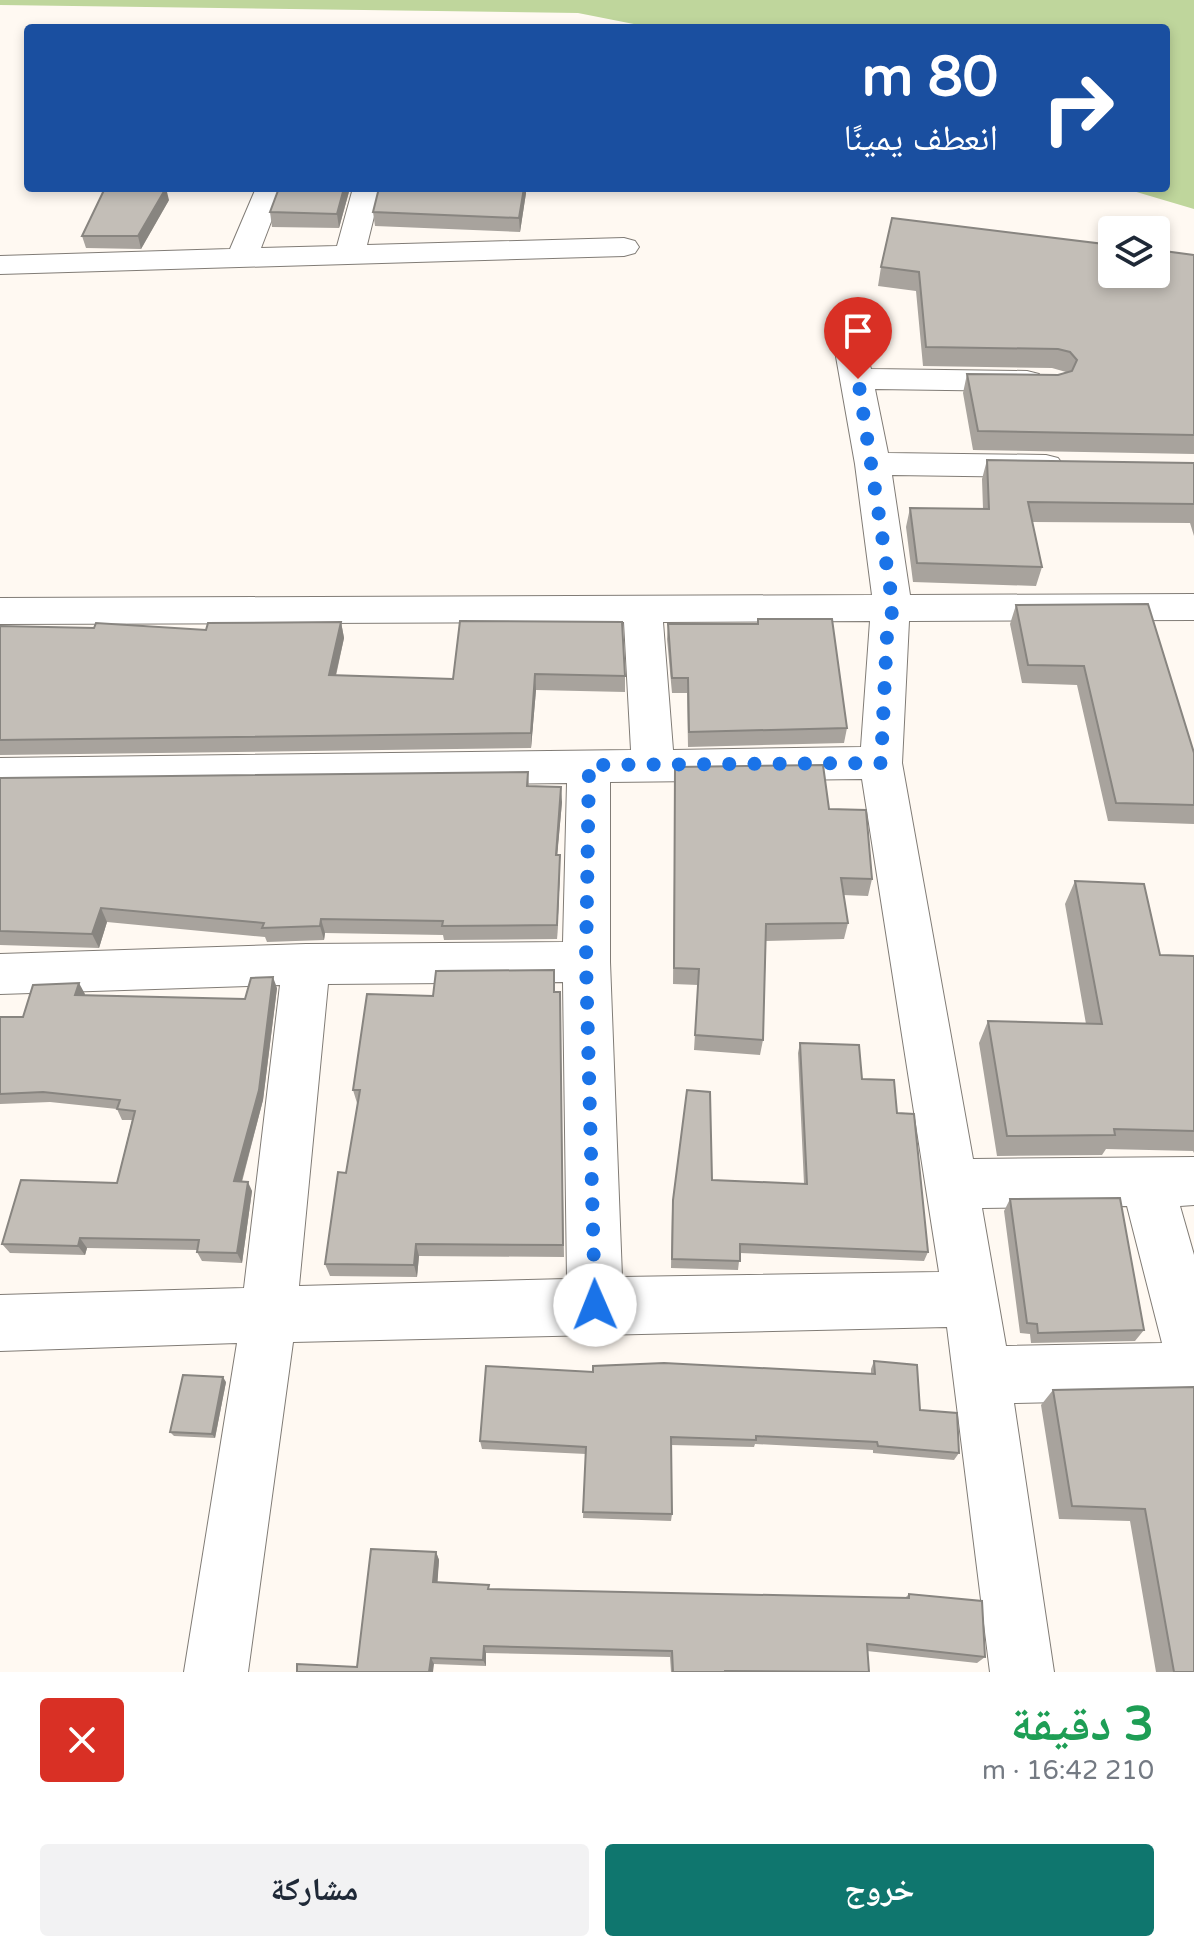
<!DOCTYPE html>
<html lang="ar">
<head>
<meta charset="utf-8">
<style>
	body { margin:0; font-family:"Varela Round","Noto Naskh Arabic",sans-serif; background:#f2f2f3; color:#1f2937; direction:rtl; height:100vh; display:flex; flex-direction:column; font-size:30px; white-space:nowrap }
	* { box-sizing:border-box; margin:0 }
	p { font-size:26px; color:#747a83 }
	.icon { flex:none; width:44px; height:44px; fill:none; stroke:currentColor; stroke-width:2; stroke-linecap:round; stroke-linejoin:round }
	.map { position:relative; height:1672px; overflow:hidden; direction:ltr }
	.side { display:flex; flex-direction:column; background:#fff; flex:1 }
	.side>* { flex:none }
	.hud { position:absolute; left:24px; top:24px; width:1146px; height:168px; border-radius:8px; box-shadow:0 4px 12px #0003; direction:rtl; background:#1a4fa0; color:#fff; overflow:hidden }
	.fabs { position:absolute; left:1098px; top:216px; display:grid; gap:16px }
	.fabs a { display:grid; place-items:center; width:72px; height:72px; border-radius:8px; background:#fff; box-shadow:0 4px 12px #0003; font-size:40px }
	.pin { position:absolute; display:grid; place-items:center; width:68px; height:68px; color:#fff; margin:-82px -34px; border-radius:50% 50% 50% 0; rotate:-45deg; box-shadow:0 0 8px #0007 }
	.pin .icon { rotate:45deg }
	.me { position:absolute; width:88px; margin:-44px; rotate:359deg; stroke-linejoin:round; filter:drop-shadow(0 0 6px #0008) }
	.turn { display:flex; align-items:center; gap:28px; height:168px; padding:0 40px; font-size:36px }
	.turn .icon { width:104px; height:104px; stroke-width:2.5 }
	.turn b { display:block; font-size:56px; line-height:68px }
	.round { display:grid; place-items:center; flex:none; width:84px; height:84px; border-radius:8px; background:#f2f2f3 }
	.headline { display:flex; align-items:center; justify-content:space-between; height:136px; padding:0 40px }
	h1 { font-size:48px; font-weight:700; line-height:60px; color:#1e9e55 }
	.action { display:flex; gap:16px; margin-top:auto; padding:16px 40px }
	.action a { flex:1; height:92px; border-radius:8px; background:#0f766e; color:#fff; font-size:32px; font-weight:700; line-height:92px; text-align:center }
	.action a+a { background:#f2f2f3; color:#1f2937 }
	.map>svg:first-child { display:block }
</style>
</head>
<body>
<div class="map">
<svg width="1194" height="1672" viewBox="0 0 1194 1672">
	<rect width="100%" height="100%" fill="#fff9f2"/>
	<path fill="#bfd69c" d="M 0,0 L 1194,0 L 1194,209 L 1123,188 L 1166,188 L 1166,28 L 654,28 L 578,13 L 0,5 Z"/>
	<g fill="none" stroke-linecap="round" stroke-linejoin="round">
		<defs>
			<g id="street">
				<path d="M 256,188 L 284,188 L 261,248 L 337,246 L 353,188 L 381,188 L 367,245 L 624,238 L 635,241 L 639,247 L 635,253 L 624,256 L 0,274 L 0,256 L 230,249 Z"/>
				<path d="M 848,324 L 859,327 L 871,369 L 1027,371 L 1039,374 L 1044,381 L 1039,388 L 1027,391 L 875,389 L 888,453 L 1046,455 L 1058,458 L 1064,466 L 1058,474 L 1046,477 L 892,475 L 910,595 L 1194,594 L 1194,620 L 909,621 L 902,763 L 973,1159 L 1194,1157 L 1194,1205 L 1180,1206 L 1194,1255 L 1194,1399 L 1014,1403 L 1054,1672 L 990,1672 L 947,1327 L 293,1342 L 248,1672 L 184,1672 L 237,1343 L 0,1351 L 0,1295 L 244,1288 L 280,985 L 0,994 L 0,954 L 306,944 L 563,942 L 567,783 L 0,790 L 0,758 L 631,750 L 624,622 L 0,624 L 0,598 L 872,595 L 855,464 L 832,334 L 837,327 ZM 870,621 L 861,747 L 673,750 L 663,622 ZM 862,779 L 939,1272 L 622,1277 L 610,962 L 610,782 ZM 563,982 L 567,1279 L 299,1286 L 328,984 ZM 1127,1206 L 1162,1343 L 1006,1346 L 982,1208 Z"/>
			</g>
		</defs>
		<use href="#street" stroke="#817c76" stroke-width="2"/>
		<use href="#street" fill="#fff" fill-rule="evenodd"/>
	</g>
	<g fill="#a8a39d">
		<path d="M 350,188 L 339,228 L 272,227 L 270,212 Z"/>
		<path d="M 526,193 L 520,232 L 375,226 L 373,212 Z"/>
		<path d="M 169,200 L 141,249 L 86,248 L 82,236 Z"/>
		<path d="M 1194,255 L 1194,454 L 973,450 L 963,393 L 967,374 L 1058,375 L 1066,372 L 1052,368 L 923,366 L 916,291 L 878,286 L 881,267 Z"/>
		<path d="M 987,460 L 1194,463 L 1194,536 L 1190,523 L 1032,522 L 1042,567 L 1036,586 L 913,582 L 906,527 L 910,508 L 983,509 L 982,479 Z"/>
		<path d="M 1016,605 L 1194,753 L 1194,824 L 1108,821 L 1077,685 L 1022,683 L 1010,624 Z"/>
		<path d="M 758,619 L 847,728 L 844,743 L 688,747 L 687,693 L 672,693 L 667,639 L 668,624 L 757,624 Z"/>
		<path d="M 460,621 L 625,676 L 625,692 L 536,690 L 531,748 L 0,755 L 0,626 L 206,630 L 341,622 L 344,638 L 336,676 L 453,679 Z"/>
		<path d="M 675,767 L 829,809 L 872,879 L 868,896 L 843,895 L 848,923 L 844,939 L 766,941 L 763,1040 L 760,1055 L 694,1050 L 698,985 L 673,984 Z"/>
		<path d="M 528,772 L 529,786 L 562,802 L 557,855 L 560,869 L 557,939 L 444,940 L 443,935 L 325,933 L 324,940 L 267,942 L 265,937 L 107,922 L 99,948 L 0,945 L 0,778 Z"/>
		<path d="M 1075,881 L 1160,955 L 1194,956 L 1194,1153 L 1193,1151 L 1106,1149 L 1102,1155 L 997,1156 L 979,1043 L 988,1021 L 1086,1024 L 1065,904 Z"/>
		<path d="M 277,988 L 263,1100 L 242,1182 L 252,1191 L 242,1263 L 202,1261 L 197,1252 L 197,1250 L 87,1248 L 85,1255 L 10,1253 L 2,1244 L 117,1183 L 132,1120 L 122,1120 L 117,1109 L 50,1102 L 0,1104 L 0,1017 L 23,1017 L 85,994 L 84,996 L 245,999 Z"/>
		<path d="M 555,992 L 560,1006 L 564,1257 L 419,1256 L 417,1277 L 330,1276 L 325,1264 L 346,1173 L 358,1103 L 357,1103 L 353,1090 L 433,996 Z"/>
		<path d="M 800,1043 L 862,1079 L 897,1113 L 928,1252 L 924,1261 L 740,1253 L 738,1270 L 671,1268 L 672,1210 L 687,1090 L 712,1180 L 804,1184 L 798,1053 Z"/>
		<path d="M 1010,1199 L 1144,1330 L 1135,1341 L 1031,1343 L 1030,1334 L 1020,1333 L 1004,1211 Z"/>
		<path d="M 874,1361 L 959,1453 L 954,1460 L 873,1453 L 873,1450 L 755,1444 L 754,1447 L 671,1445 L 672,1514 L 671,1521 L 583,1518 L 586,1454 L 482,1449 L 480,1441 L 593,1372 L 871,1374 L 871,1369 Z"/>
		<path d="M 226,1382 L 215,1438 L 174,1436 L 170,1432 Z"/>
		<path d="M 1194,1387 L 1194,1672 L 1156,1672 L 1130,1521 L 1059,1519 L 1041,1405 L 1053,1390 Z"/>
		<path d="M 436,1552 L 439,1560 L 437,1582 L 490,1589 L 905,1598 L 909,1594 L 985,1657 L 977,1663 L 867,1651 L 869,1672 L 671,1672 L 670,1657 L 486,1653 L 486,1666 L 434,1664 L 357,1667 Z"/>
	</g>
	<g fill="#888580">
		<path d="M 166,188 L 169,200 L 141,249 L 138,236 Z"/>
		<path d="M 344,188 L 350,188 L 339,228 L 337,214 Z"/>
		<path d="M 524,188 L 526,188 L 526,193 L 520,232 L 519,218 Z"/>
		<path d="M 341,622 L 344,638 L 332,691 L 329,675 Z"/>
		<path d="M 535,674 L 536,690 L 531,748 L 531,733 Z"/>
		<path d="M 561,787 L 562,802 L 556,869 L 556,855 Z"/>
		<path d="M 560,855 L 560,869 L 557,939 L 557,925 Z"/>
		<path d="M 101,908 L 107,922 L 99,948 L 92,934 Z"/>
		<path d="M 321,919 L 325,933 L 324,940 L 320,926 Z"/>
		<path d="M 273,977 L 277,988 L 263,1100 L 239,1191 L 234,1181 Z"/>
		<path d="M 79,983 L 85,994 L 81,1006 L 75,995 Z"/>
		<path d="M 248,1182 L 252,1191 L 242,1263 L 237,1253 Z"/>
		<path d="M 80,1238 L 87,1248 L 85,1255 L 78,1246 Z"/>
		<path d="M 416,1244 L 419,1256 L 417,1277 L 414,1265 Z"/>
		<path d="M 223,1377 L 226,1382 L 215,1438 L 212,1434 Z"/>
		<path d="M 436,1552 L 439,1560 L 437,1590 L 433,1582 Z"/>
		<path d="M 484,1646 L 486,1653 L 486,1666 L 483,1660 Z"/>
		<path d="M 431,1658 L 434,1664 L 433,1672 L 429,1672 Z"/>
	</g>
	<g fill="#c3beb7" stroke="#888580" stroke-width="2">
		<path d="M 105,188 L 166,188 L 138,236 L 82,236 Z"/>
		<path d="M 279,188 L 344,188 L 337,214 L 270,212 Z"/>
		<path d="M 379,188 L 524,188 L 519,218 L 373,212 Z"/>
		<path d="M 892,218 L 1112,245 L 1112,274 L 1156,274 L 1156,250 L 1194,255 L 1194,435 L 978,431 L 967,374 L 1058,375 L 1072,371 L 1077,360 L 1070,352 L 1058,349 L 926,347 L 919,272 L 881,267 Z"/>
		<path d="M 987,460 L 1194,463 L 1194,504 L 1028,502 L 1042,567 L 917,563 L 910,508 L 989,509 Z"/>
		<path d="M 1148,604 L 1194,753 L 1194,805 L 1116,803 L 1084,666 L 1028,665 L 1016,605 Z"/>
		<path d="M 758,619 L 832,619 L 847,728 L 689,732 L 688,678 L 672,678 L 668,624 L 758,624 Z"/>
		<path d="M 460,621 L 622,622 L 625,676 L 535,674 L 531,733 L 0,740 L 0,626 L 94,628 L 96,623 L 206,630 L 208,623 L 341,622 L 329,675 L 453,679 Z"/>
		<path d="M 823,765 L 829,809 L 866,810 L 872,879 L 841,878 L 848,923 L 766,924 L 763,1040 L 695,1035 L 699,969 L 674,968 L 675,767 Z"/>
		<path d="M 528,772 L 527,786 L 561,787 L 556,855 L 560,855 L 557,925 L 442,926 L 443,921 L 321,919 L 320,926 L 262,928 L 264,923 L 101,908 L 92,934 L 0,931 L 0,778 Z"/>
		<path d="M 1075,881 L 1144,884 L 1160,955 L 1194,956 L 1194,1131 L 1114,1129 L 1115,1135 L 1007,1136 L 988,1021 L 1102,1024 Z"/>
		<path d="M 554,970 L 554,992 L 560,992 L 563,1245 L 416,1244 L 414,1265 L 325,1264 L 338,1172 L 346,1173 L 360,1090 L 353,1090 L 367,994 L 433,996 L 436,971 Z"/>
		<path d="M 273,977 L 259,1090 L 234,1181 L 248,1182 L 237,1253 L 197,1252 L 199,1240 L 80,1238 L 78,1246 L 2,1244 L 21,1180 L 117,1183 L 135,1111 L 117,1109 L 120,1100 L 43,1092 L 0,1094 L 0,1017 L 23,1017 L 33,985 L 79,983 L 75,995 L 245,999 L 251,978 Z"/>
		<path d="M 800,1043 L 859,1045 L 862,1079 L 894,1080 L 897,1113 L 914,1114 L 928,1252 L 740,1244 L 740,1261 L 672,1259 L 673,1200 L 687,1090 L 710,1092 L 712,1180 L 807,1184 Z"/>
		<path d="M 1120,1198 L 1144,1330 L 1038,1333 L 1037,1324 L 1027,1323 L 1010,1199 Z"/>
		<path d="M 874,1361 L 917,1365 L 920,1410 L 957,1413 L 959,1453 L 878,1446 L 877,1442 L 756,1436 L 756,1440 L 671,1437 L 672,1514 L 583,1512 L 586,1447 L 480,1441 L 486,1366 L 593,1372 L 593,1366 L 664,1363 L 875,1374 Z"/>
		<path d="M 183,1375 L 223,1377 L 212,1434 L 170,1432 Z"/>
		<path d="M 1194,1387 L 1194,1672 L 1174,1672 L 1145,1509 L 1072,1506 L 1053,1390 Z"/>
		<path d="M 371,1549 L 436,1552 L 433,1582 L 489,1585 L 488,1589 L 909,1598 L 909,1594 L 982,1601 L 985,1657 L 867,1644 L 869,1672 L 725,1671 L 725,1672 L 673,1672 L 672,1651 L 484,1646 L 483,1660 L 431,1658 L 429,1672 L 297,1672 L 297,1664 L 357,1667 Z"/>
	</g>
	<g fill="none" stroke-linecap="round" stroke-linejoin="round">
		<path stroke="#1a73e8" stroke-width="14" stroke-dasharray="0 25.2" d="M 595,1305 L 586,962 L 589,765 L 881,763 L 887,635 L 893,607 L 858,379"/>
	</g>
</svg>
<div class="fabs">
<a><svg class="icon" aria-label="layers" viewBox="0 0 24 24"><path d="M12 4l9 5-9 5-9-5zM3 14l9 5 9-5"/></svg></a>
</div>
<div class="pin" style="left:858px;top:379px;background:#d93025"><svg class="icon" aria-label="arrive" viewBox="0 0 24 24"><path d="M6 21V4h12l-3 4 3 4H6"/></svg></div>
<svg class="me" style="left:595px;top:1305px" viewBox="-20 -20 40 40"><circle r="19" fill="#fff"/><path d="M0-13L10 11 0 6-10 11z" fill="#1a73e8"/></svg>
<div class="hud">
<div class="turn"><svg class="icon" aria-label="right" viewBox="0 0 24 24"><path d="M7 20v-9h11M14 6l5 5-5 5"/></svg><div><b>80 m</b>انعطف يمينًا</div></div>
</div>
</div>
<section class="side">
<div class="headline"><div><h1>3 دقيقة</h1><p>210 m · 16:42</p></div><a class="round" style="background:#d93025;color:#fff"><svg class="icon" aria-label="close" viewBox="0 0 24 24"><path d="M6 6l12 12M18 6L6 18"/></svg></a></div>
<div class="action"><a>خروج</a><a>مشاركة</a></div>
</section>
</body>
</html>
